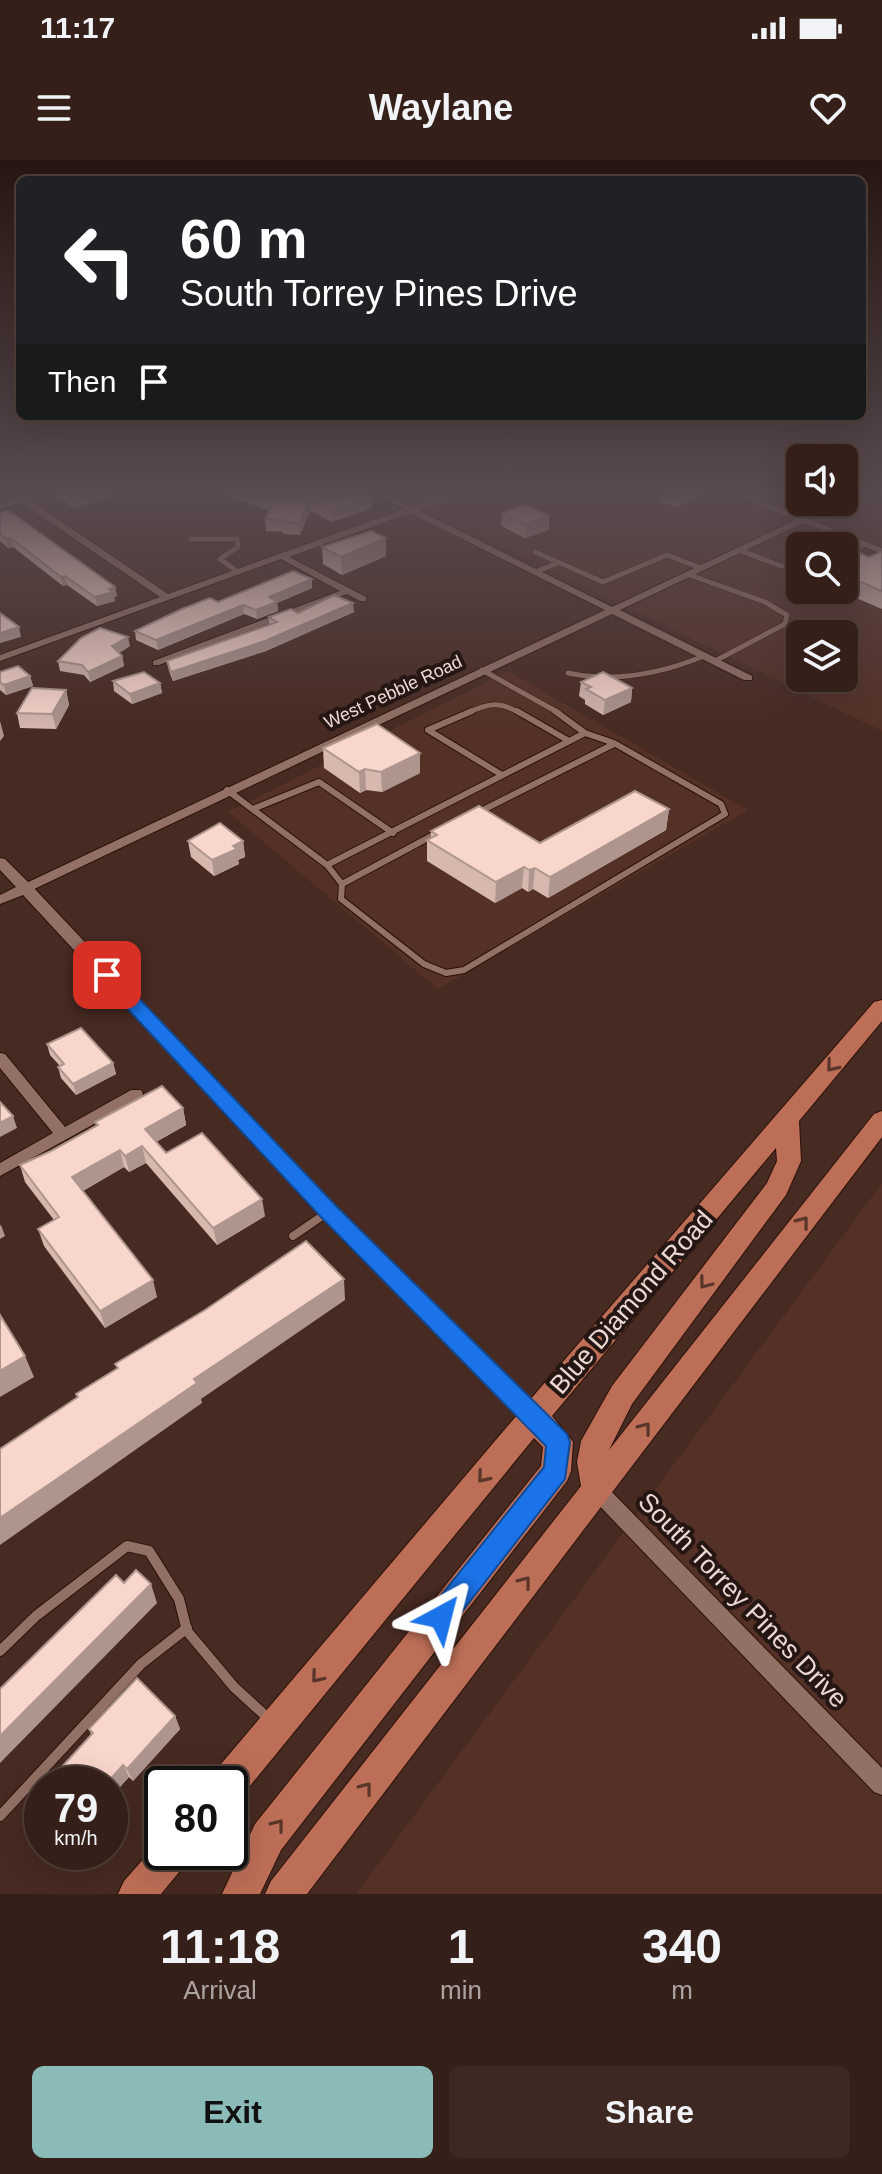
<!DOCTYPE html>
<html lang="en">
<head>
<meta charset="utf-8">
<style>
	body { margin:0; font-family:Arial,sans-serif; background:#3d2822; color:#f1f3f6; height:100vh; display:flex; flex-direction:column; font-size:30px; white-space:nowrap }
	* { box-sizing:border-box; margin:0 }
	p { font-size:26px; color:#aaa3a2 }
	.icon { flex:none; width:44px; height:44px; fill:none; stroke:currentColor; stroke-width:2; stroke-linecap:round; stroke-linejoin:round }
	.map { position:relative; height:1734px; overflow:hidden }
	.details { display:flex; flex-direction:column; background:#352019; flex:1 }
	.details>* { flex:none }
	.hud { position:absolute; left:16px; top:16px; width:850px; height:244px; border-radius:12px; box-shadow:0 8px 32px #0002,0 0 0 2px #4f3e38; background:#202124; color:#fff; overflow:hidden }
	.buttons { position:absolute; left:786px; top:284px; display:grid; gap:16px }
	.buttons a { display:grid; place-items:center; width:72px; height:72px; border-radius:12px; background:#352019; box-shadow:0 8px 32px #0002,0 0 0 2px #4f3e38; font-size:40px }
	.speed { position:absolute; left:24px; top:1606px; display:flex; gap:16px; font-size:40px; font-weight:700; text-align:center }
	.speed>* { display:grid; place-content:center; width:104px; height:104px; border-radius:50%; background:#352019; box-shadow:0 8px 32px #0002,0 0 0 2px #4f3e38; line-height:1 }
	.speed small { font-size:20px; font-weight:400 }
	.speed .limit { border:4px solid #111; border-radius:12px; background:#fff; color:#111 }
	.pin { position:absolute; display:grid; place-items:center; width:68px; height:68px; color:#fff; margin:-34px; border-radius:16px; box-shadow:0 4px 12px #0006 }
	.me { position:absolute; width:88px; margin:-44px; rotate:38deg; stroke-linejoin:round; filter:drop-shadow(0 0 6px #0008) }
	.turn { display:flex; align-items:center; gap:28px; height:168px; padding:0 32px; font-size:36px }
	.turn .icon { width:104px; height:104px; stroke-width:2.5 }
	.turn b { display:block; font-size:56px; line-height:68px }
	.then { display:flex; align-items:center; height:76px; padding:0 32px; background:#0003; gap:16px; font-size:30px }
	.eta { display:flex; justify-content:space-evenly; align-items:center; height:136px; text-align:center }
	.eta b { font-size:48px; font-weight:800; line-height:56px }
	.action { display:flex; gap:16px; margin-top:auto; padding:16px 32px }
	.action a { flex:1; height:92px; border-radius:12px; background:#8bbbb9; color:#111; font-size:32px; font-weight:800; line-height:92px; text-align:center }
	.action a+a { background:#3d2822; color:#f1f3f6 }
	.status { display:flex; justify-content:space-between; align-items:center; height:56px; padding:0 40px; background:#352019; direction:ltr }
	.status svg { height:22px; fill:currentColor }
	header { display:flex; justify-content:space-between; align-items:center; height:104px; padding:0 32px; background:#352019; font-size:36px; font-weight:800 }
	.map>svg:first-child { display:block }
</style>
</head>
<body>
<div class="status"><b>11:17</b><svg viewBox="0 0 49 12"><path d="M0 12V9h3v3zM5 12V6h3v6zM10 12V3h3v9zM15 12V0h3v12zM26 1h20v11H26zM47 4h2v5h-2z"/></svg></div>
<header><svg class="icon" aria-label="menu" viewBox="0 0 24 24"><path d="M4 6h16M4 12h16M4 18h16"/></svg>Waylane<svg class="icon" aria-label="heart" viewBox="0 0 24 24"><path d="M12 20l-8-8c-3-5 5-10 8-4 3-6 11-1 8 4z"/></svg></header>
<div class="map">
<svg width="882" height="1734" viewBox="0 0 882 1734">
	<rect width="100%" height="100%" fill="#472a21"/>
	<g fill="#543026" fill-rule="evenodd">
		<path d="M 388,331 L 800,331 L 800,342 L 844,342 L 844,331 L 882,331 L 882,571 ZM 800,386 L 844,386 L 844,430 L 800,430 ZM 800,474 L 844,474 L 844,518 L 800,518 Z"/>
		<path d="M 508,511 L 748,650 L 438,829 L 228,652 Z"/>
		<path d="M 882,1023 L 882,1734 L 356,1734 Z"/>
	</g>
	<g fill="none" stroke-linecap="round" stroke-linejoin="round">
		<defs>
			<g id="service-far3">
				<path d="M 410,350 L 468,331"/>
				<path d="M 191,379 L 237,379 L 238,387 L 220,399 L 238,412"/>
				<path d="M 739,390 L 781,406 L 800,406"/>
				<path d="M 535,392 L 603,422 L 667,395 L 701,408"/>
				<path d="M 844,392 L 865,384"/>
				<path d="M 535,412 L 558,403"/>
				<path d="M 687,414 L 765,442 L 787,455 L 785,464 L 715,501"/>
				<path d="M 482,510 L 559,553"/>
				<path d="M 568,513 C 615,523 660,514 704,496"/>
				<path d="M 467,553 C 489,543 499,541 520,553"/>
			</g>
			<g id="service-far2">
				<path d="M 472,551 L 428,570 L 502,615"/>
				<path d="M 517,551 L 569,581"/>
				<path d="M 227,630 L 327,705 L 585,573 L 555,551"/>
				<path d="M 253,649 L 319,622 L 393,673"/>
				<path d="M 479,652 L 614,584"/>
				<path d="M 327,705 L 342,724 L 341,739 L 424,804 L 446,813 L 464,810 L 725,654 L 721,644 L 614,583 L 585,573"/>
				<path d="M 342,724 L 439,672"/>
			</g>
			<path id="service-far1" d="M 293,1076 L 328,1052"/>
			<g id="service">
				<path d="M 0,1491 L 36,1456 L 127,1386 L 149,1391 L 179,1439 L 187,1471 L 234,1527 L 269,1559"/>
				<path d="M 0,1656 L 141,1504 L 187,1468"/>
			</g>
			<g id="minor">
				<path d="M 369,331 L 380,331 L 612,447 L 796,360 L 726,331 L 738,331 L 882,388 L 882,394 L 803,363 L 620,450 L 752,516 L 752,520 L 744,520 L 612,454 L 30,731 L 22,731 L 20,728 L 22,725 L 605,450 L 410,353 L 289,397 L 366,437 L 366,441 L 360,441 L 347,434 L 159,505 L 153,505 L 153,501 L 340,431 L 281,399 L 0,501 L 0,495 L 160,437 L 19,341 L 19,337 L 25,337 L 168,434 L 404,349 Z"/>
				<path d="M 0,893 L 5,894 L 65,967 L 131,930 L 141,930 L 143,934 L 141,938 L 0,1016 L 0,1003 L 53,973 L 0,908 Z"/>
				<path d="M 597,1321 L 604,1324 L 882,1608 L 882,1635 L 874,1632 L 590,1336 L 587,1330 L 590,1324 Z"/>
			</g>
			<g id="tertiary">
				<path d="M 39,331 L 53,331 L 0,349 L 0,343 Z"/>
				<path d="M 0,698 L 5,699 L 31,725 L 335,1047 L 540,1250 L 544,1257 L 540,1264 L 533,1266 L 526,1264 L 321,1057 L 23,735 L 0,744 L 0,735 L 16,727 L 0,710 Z"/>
			</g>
			<g id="trunk">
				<path d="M 882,840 L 882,861 L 799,961 L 801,1001 L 786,1035 L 632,1244 L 609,1290 L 874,954 L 882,951 L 882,977 L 307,1734 L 265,1734 L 271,1721 L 581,1326 L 577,1302 L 581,1281 L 612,1226 L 767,1023 L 777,1001 L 776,988 L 552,1256 L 573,1282 L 571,1311 L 567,1321 L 281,1690 L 260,1734 L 222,1734 L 255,1664 L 541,1306 L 543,1287 L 534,1278 L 241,1637 L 230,1641 L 230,1624 L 210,1624 L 215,1611 L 523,1248 L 874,842 Z"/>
				<path d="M 162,1678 L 162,1692 L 190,1692 L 185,1705 L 161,1734 L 118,1734 L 124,1721 Z"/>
			</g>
		</defs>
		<use href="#service-far3" stroke="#2c1109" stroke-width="6"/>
		<use href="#service-far2" stroke="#2c1109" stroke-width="8"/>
		<use href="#service-far1" stroke="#2c1109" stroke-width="10"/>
		<use href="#service" stroke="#2c1109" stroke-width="12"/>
		<use href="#minor" stroke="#2c1109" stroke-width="2"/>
		<use href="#tertiary" stroke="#2c1109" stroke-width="2"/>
		<use href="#trunk" stroke="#2c1109" stroke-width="2"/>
		<use href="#service-far3" stroke="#927065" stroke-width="5"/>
		<use href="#service-far2" stroke="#927065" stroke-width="6"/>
		<use href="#service-far1" stroke="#927065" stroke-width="8"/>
		<use href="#service" stroke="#927065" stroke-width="10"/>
		<use href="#minor" fill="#927065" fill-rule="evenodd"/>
		<use href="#tertiary" fill="#927065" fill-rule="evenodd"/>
		<use href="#trunk" fill="#bd6e56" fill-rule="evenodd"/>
	</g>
	<g fill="#d6b8af">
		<path d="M 52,331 L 130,331 L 74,348 L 53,334 Z"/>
		<path d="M 210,331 L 361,331 L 372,336 L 372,348 L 332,362 L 310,351 L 300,375 L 283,374 L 283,372 L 266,371 L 265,359 L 269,350 Z"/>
		<path d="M 662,331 L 705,331 L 705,335 L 677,347 L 659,341 L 660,332 Z"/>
		<path d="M 0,353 L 115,427 L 117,436 L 114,437 L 115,441 L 97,446 L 67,425 L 63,426 L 13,387 L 8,388 L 0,381 Z"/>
		<path d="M 502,353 L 549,356 L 549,370 L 525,378 L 501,366 Z"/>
		<path d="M 322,387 L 386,396 L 342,415 L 323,404 Z"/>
		<path d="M 882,392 L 882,449 L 856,438 L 843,443 L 812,430 L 844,430 L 844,399 L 869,397 Z"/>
		<path d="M 312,428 L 277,443 L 278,451 L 257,459 L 244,454 L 158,490 L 136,480 L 135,471 L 218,442 Z"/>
		<path d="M 354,452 L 266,491 L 173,521 L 169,511 L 167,501 L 269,465 L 269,457 L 298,453 Z"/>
		<path d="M 130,486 L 119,493 L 122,496 L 124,506 L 90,522 L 84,515 L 60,511 L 58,501 Z"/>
		<path d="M 0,512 L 30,516 L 33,526 L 6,535 L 0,530 Z"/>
		<path d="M 113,521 L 160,523 L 162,533 L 132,544 L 114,531 Z"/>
		<path d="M 581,522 L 632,528 L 631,542 L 603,555 L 585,544 L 585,540 L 579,536 Z"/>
		<path d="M 66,530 L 69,545 L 56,569 L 20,568 L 17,553 Z"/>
		<path d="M 323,588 L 420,593 L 420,613 L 382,632 L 366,630 L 360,633 L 324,608 Z"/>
		<path d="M 669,649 L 666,670 L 548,738 L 533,729 L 528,732 L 522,728 L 495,743 L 427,701 L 427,680 L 431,678 L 431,671 L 540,683 Z"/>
		<path d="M 188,681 L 243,681 L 245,697 L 238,700 L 239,704 L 214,716 L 191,697 Z"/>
		<path d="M 47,884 L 113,903 L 116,914 L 76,935 L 61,918 L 58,907 L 60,906 L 50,895 Z"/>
		<path d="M 183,948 L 186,965 L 156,982 L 166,993 L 265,1056 L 217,1085 L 146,1003 L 129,1012 L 124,1007 L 83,1031 L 157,1137 L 105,1168 L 44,1086 L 38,1069 L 54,1060 L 25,1022 L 20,1005 L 51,991 L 96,966 L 95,962 Z"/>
		<path d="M 175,1556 L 180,1569 L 133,1621 L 129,1617 L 110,1638 L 110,1624 L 89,1569 Z"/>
	</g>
	<g fill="#ae968f">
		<path d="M 100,331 L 130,331 L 74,348 L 72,339 Z"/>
		<path d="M 695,331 L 705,331 L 705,335 L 677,347 L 678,338 Z"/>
		<path d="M 372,336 L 372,348 L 332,362 L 331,350 Z"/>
		<path d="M 309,339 L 310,351 L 300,375 L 299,363 Z"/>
		<path d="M 549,356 L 549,370 L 525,378 L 526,364 Z"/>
		<path d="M 11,378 L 13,387 L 8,388 L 6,379 Z"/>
		<path d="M 386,378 L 386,396 L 342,415 L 341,397 Z"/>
		<path d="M 65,416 L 67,425 L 63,426 L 61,417 Z"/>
		<path d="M 312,419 L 312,428 L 277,443 L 278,451 L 257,459 L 256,450 L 269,437 Z"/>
		<path d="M 859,421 L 856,438 L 843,443 L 847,427 Z"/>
		<path d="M 115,427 L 117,436 L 114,437 L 115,441 L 97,446 L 95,437 L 109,429 Z"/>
		<path d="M 353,443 L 354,452 L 266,491 L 173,521 L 171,512 Z"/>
		<path d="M 243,445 L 244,454 L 158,490 L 156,480 Z"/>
		<path d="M 19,467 L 21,477 L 0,483 L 0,473 Z"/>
		<path d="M 128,477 L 130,486 L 114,496 L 112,486 Z"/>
		<path d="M 122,496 L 124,506 L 90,522 L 88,512 Z"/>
		<path d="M 30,516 L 33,526 L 6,535 L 4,525 Z"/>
		<path d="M 160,523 L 162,533 L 132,544 L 130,534 Z"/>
		<path d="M 632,528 L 631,542 L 603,555 L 605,540 Z"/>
		<path d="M 66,530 L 69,545 L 56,569 L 52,554 Z"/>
		<path d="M 0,561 L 4,576 L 0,581 Z"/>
		<path d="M 420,593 L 420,613 L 382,632 L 381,612 Z"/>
		<path d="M 365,609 L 366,630 L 360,633 L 359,612 Z"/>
		<path d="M 669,649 L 666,670 L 548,738 L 550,717 Z"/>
		<path d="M 243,681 L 245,697 L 238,700 L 239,704 L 214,716 L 212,700 L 233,686 Z"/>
		<path d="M 524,707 L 522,728 L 495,743 L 496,722 Z"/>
		<path d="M 535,708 L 533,729 L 528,732 L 529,710 Z"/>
		<path d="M 113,903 L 116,914 L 76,935 L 73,924 Z"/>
		<path d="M 183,948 L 186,965 L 149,986 L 145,969 Z"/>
		<path d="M 13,956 L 17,968 L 0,977 L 0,963 Z"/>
		<path d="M 142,986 L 146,1003 L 129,1012 L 125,996 Z"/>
		<path d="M 120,990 L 124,1007 L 77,1034 L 72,1017 Z"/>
		<path d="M 262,1039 L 265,1056 L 217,1085 L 213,1068 Z"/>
		<path d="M 1,1065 L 5,1076 L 0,1079 L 0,1066 Z"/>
		<path d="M 344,1119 L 345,1140 L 201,1239 L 202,1243 L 0,1385 L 0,1358 L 194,1219 Z"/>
		<path d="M 153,1120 L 157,1137 L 105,1168 L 100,1151 Z"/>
		<path d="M 25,1196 L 34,1217 L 0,1237 L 0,1211 Z"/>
		<path d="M 151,1424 L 157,1443 L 0,1603 L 0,1576 Z"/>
		<path d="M 175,1556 L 180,1569 L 133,1621 L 127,1609 Z"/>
		<path d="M 123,1605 L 129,1617 L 110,1638 L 110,1624 L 106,1624 Z"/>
	</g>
	<g fill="#f9d6cc" stroke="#ae968f" stroke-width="2">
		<path d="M 59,331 L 100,331 L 72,339 Z"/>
		<path d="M 245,331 L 361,331 L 372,336 L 331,350 L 309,339 L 299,363 L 282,362 L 284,360 L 265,359 L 274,340 Z"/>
		<path d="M 662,331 L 695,331 L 678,338 L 660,332 Z"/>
		<path d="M 525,345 L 549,356 L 526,364 L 502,353 Z"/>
		<path d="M 9,351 L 115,427 L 109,429 L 113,432 L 95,437 L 65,416 L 61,417 L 11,378 L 6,379 L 0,374 L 0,353 Z"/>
		<path d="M 371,371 L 386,378 L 341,397 L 322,387 Z"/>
		<path d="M 881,392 L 882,392 L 882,431 L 859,421 L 847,427 L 844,426 L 844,399 L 859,393 L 869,397 Z"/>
		<path d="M 293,411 L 312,419 L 269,437 L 277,442 L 256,450 L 243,445 L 156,480 L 135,471 L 182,449 L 210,438 L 218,442 Z"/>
		<path d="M 334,435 L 353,443 L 265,481 L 171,512 L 167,501 L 277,462 L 269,457 L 291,449 L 298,453 Z"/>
		<path d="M 0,453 L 19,467 L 0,473 Z"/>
		<path d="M 100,468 L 128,477 L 112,486 L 122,496 L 88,512 L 82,505 L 58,501 L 81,478 Z"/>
		<path d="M 18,506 L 30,516 L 4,525 L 0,522 L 0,512 Z"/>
		<path d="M 144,512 L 160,523 L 130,534 L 113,521 Z"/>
		<path d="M 603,512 L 632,528 L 605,540 L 586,529 L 591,527 L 581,522 Z"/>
		<path d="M 32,528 L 66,530 L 52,554 L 17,553 Z"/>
		<path d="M 377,564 L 420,593 L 381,612 L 365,609 L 359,612 L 323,588 Z"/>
		<path d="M 635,631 L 669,649 L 550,717 L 535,708 L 529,710 L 524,707 L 496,722 L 427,680 L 437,675 L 431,671 L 479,646 L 540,683 Z"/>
		<path d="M 220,663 L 243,681 L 233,686 L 237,689 L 212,700 L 188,681 Z"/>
		<path d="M 81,868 L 113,903 L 73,924 L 58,907 L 64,904 L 47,884 Z"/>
		<path d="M 162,926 L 183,948 L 145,969 L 166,993 L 202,973 L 262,1039 L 213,1068 L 142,986 L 125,996 L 120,990 L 72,1017 L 153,1120 L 100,1151 L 38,1069 L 59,1057 L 20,1005 L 51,991 L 98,965 L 95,962 Z"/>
		<path d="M 0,942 L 13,956 L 0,963 Z"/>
		<path d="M 306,1081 L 344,1119 L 194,1219 L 197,1223 L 0,1358 L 0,1289 L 78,1237 L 76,1234 L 118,1208 L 115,1204 L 205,1150 Z"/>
		<path d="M 0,1155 L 25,1196 L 0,1211 Z"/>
		<path d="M 136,1410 L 151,1424 L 0,1576 L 0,1529 L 116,1415 L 124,1423 Z"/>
		<path d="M 137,1518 L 175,1556 L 127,1609 L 123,1605 L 106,1624 L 46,1624 L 93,1573 L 89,1569 Z"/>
	</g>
	<defs><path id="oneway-chevron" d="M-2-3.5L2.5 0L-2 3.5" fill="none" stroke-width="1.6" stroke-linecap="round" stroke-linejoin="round" transform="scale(2)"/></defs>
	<g stroke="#5a352a">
		<use href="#oneway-chevron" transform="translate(832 906) rotate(130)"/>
		<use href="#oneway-chevron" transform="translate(803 1062) rotate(-52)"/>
		<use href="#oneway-chevron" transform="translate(705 1123) rotate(127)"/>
		<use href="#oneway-chevron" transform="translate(645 1268) rotate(-52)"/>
		<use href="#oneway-chevron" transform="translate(483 1317) rotate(130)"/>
		<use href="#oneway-chevron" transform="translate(525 1422) rotate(-52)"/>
		<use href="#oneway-chevron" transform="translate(317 1517) rotate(130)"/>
		<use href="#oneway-chevron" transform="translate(366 1628) rotate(-52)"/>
		<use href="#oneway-chevron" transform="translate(278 1665) rotate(-52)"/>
	</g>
	<linearGradient id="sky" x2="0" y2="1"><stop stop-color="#271712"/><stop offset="0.58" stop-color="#584a4e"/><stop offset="1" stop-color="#584a4e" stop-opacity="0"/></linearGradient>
	<rect width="882" height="574" fill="url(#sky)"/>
	<path fill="#1a73e8" stroke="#114b97" stroke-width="2" d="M 107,809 L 113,811 L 336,1046 L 567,1274 L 570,1282 L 565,1319 L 450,1467 L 441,1471 L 431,1467 L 427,1457 L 431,1448 L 544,1307 L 546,1286 L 321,1057 L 100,819 L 100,811 Z"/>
	<g text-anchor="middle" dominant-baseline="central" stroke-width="8" stroke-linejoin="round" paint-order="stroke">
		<g font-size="18" fill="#edd9d3" stroke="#241612">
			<text transform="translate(393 532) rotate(-25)">West Pebble Road</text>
		</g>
		<g font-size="26" fill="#edd9d3" stroke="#241612">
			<text transform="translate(631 1142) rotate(-49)">Blue Diamond Road</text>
			<text transform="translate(743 1440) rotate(46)">South Torrey Pines Drive</text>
		</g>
	</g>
</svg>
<div class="buttons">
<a><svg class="icon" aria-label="sound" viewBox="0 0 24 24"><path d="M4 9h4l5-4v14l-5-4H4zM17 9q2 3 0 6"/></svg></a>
<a><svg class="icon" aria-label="search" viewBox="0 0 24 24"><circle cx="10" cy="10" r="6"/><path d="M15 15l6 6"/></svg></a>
<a><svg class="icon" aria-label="layers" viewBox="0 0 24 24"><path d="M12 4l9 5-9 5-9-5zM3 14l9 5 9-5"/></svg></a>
</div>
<div class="speed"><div>79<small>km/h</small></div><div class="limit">80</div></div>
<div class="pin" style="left:107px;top:815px;background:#d93025"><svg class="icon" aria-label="arrive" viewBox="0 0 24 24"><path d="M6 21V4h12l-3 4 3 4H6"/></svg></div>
<svg class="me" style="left:441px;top:1457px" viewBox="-20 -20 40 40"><path d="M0-17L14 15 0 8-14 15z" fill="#1a73e8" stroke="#fff" stroke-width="4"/></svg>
<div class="hud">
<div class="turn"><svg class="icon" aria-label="left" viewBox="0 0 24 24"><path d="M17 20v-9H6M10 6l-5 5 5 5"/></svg><div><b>60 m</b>South Torrey Pines Drive</div></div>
<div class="then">Then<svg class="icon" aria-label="arrive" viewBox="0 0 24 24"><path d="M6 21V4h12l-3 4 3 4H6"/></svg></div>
</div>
</div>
<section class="details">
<div class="eta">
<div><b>11:18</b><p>Arrival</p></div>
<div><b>1</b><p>min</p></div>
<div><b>340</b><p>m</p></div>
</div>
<div class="action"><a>Exit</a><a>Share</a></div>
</section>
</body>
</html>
